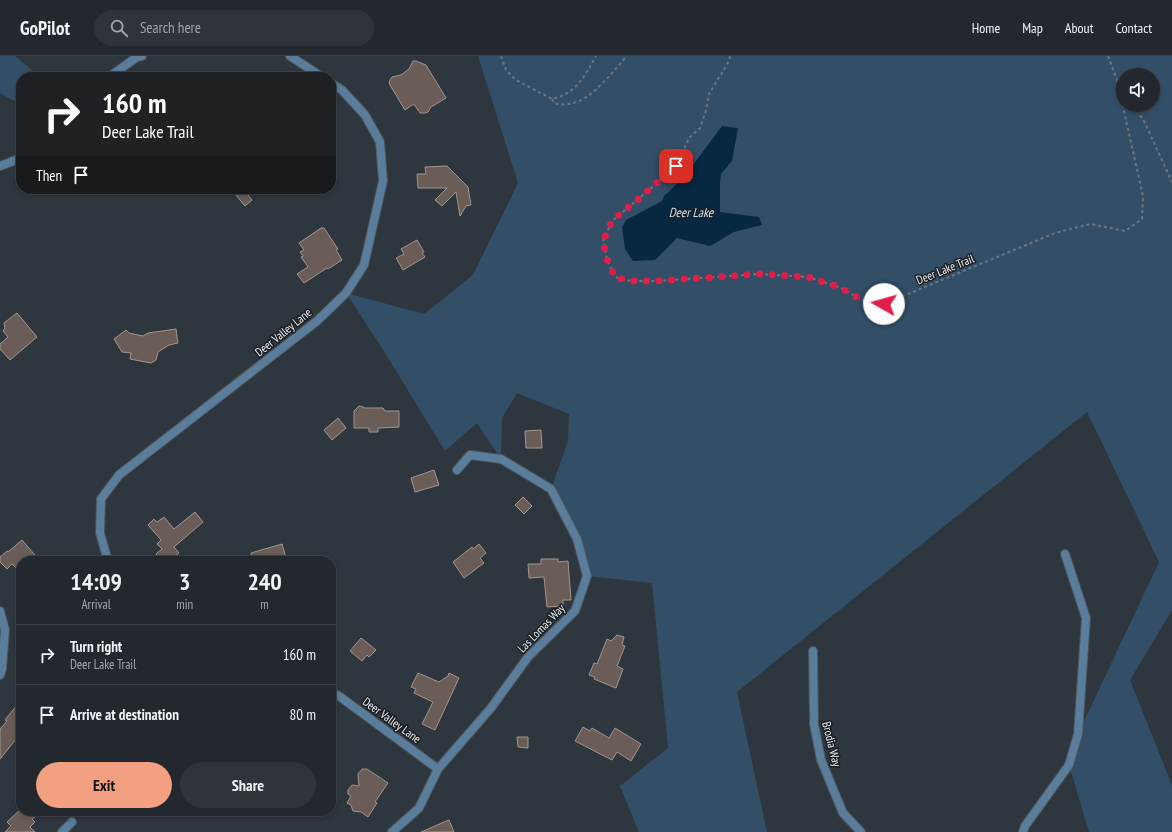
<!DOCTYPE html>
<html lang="en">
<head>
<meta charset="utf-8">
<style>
	body { margin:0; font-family:"PT Sans Narrow",sans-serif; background:#2e343a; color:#f1f3f6; height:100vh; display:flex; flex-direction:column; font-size:15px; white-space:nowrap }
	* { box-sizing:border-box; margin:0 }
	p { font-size:13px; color:#a2a6aa }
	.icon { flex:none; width:22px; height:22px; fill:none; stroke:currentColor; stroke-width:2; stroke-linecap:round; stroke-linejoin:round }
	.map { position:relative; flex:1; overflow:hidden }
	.drawer { position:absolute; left:16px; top:500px; width:320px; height:260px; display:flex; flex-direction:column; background:#22282e; border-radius:16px; box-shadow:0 2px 6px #0003,0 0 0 1px #3f444a }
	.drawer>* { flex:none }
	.top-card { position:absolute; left:16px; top:16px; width:320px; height:122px; border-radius:16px; box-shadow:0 2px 6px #0003,0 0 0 1px #3f444a; background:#202124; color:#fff; overflow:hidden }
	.buttons { position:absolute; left:1116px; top:12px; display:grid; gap:8px }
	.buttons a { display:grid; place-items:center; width:44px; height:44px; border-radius:50%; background:#22282e; box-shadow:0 2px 6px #0003,0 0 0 1px #3f444a; font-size:20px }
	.pin { position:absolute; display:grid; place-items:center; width:34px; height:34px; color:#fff; margin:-17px; border-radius:8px; box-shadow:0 2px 6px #0006 }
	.me { position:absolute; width:44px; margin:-22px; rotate:277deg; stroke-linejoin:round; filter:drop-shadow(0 0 3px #0008) }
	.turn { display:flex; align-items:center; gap:14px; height:84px; padding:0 20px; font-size:18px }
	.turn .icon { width:52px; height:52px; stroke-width:2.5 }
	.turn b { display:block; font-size:28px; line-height:34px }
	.then { display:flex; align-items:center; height:38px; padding:0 20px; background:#0003; gap:8px; font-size:15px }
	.eta { display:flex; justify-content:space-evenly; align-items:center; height:68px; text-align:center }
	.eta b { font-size:24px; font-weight:700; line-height:28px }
	.action { display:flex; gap:8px; margin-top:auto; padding:8px 20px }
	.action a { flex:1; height:46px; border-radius:24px; background:#f2a080; color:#111; font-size:16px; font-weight:700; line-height:46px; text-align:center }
	.action a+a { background:#2e343a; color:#f1f3f6 }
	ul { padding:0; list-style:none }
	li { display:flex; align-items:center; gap:12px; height:60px; padding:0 20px; border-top:1px solid #3f444a }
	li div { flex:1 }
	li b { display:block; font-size:15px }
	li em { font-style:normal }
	header { display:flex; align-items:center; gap:24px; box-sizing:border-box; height:56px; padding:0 20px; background:#22282e; border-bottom:1px solid #3f444a }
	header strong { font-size:19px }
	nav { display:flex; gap:22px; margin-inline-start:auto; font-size:14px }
	.search { width:280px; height:36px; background:#2e343a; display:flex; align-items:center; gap:10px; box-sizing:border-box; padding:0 14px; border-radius:22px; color:#a2a6aa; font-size:15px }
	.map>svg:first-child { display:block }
</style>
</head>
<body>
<header>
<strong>GoPilot</strong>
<div class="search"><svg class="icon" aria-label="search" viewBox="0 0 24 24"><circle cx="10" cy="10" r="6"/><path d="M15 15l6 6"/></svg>Search here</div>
<nav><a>Home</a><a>Map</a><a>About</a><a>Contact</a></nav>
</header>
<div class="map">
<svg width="1172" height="776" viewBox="0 0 1172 776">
	<rect width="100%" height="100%" fill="#2e363e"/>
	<g fill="#334f68" fill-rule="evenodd">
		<path d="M 0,0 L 15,0 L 40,21 L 21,21 L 21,49 L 0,37 Z"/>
		<path d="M 478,0 L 1172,0 L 1172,554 L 1130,624 L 1172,729 L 1172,776 L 1089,776 L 1069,709 L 1078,678 L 1159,506 L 1087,356 L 737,636 L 767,776 L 639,776 L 620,730 L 668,692 L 652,527 L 587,520 L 577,483 L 551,433 L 568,385 L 569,358 L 517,337 L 502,362 L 501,403 L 477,367 L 445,395 L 382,292 L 346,237 L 424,258 L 473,219 L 518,127 ZM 1123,19 L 1153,19 L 1153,49 L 1123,49 Z"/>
	</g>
	<path fill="#072841" d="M 722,70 L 738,72 L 732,105 L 721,118 L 720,128 L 720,156 L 759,161 L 762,169 L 734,176 L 710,190 L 677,182 L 655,204 L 633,205 L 625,193 L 622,171 L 626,164 L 662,145 L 664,140 L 684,121 Z"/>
	<g fill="#6a5d58" stroke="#a39590">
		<path d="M 413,5 L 416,5 L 426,9 L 446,42 L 431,51 L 428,56 L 425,57 L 420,57 L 414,48 L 405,54 L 390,29 L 389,26 L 392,21 L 401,19 L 409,13 Z"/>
		<path d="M 447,110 L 468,131 L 471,149 L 466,150 L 460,160 L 456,136 L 442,150 L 435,144 L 447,132 L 418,132 L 417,118 L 426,118 L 425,111 Z"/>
		<path d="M 231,133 L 256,133 L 248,139 L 252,144 L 245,150 Z"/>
		<path d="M 321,172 L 324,172 L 338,193 L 336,194 L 342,204 L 328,213 L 327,212 L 304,227 L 297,218 L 308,211 L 301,201 L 303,200 L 300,196 L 304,194 L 299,187 Z"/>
		<path d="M 417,184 L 424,196 L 422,197 L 425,201 L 403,214 L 396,202 L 404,198 L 401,193 Z"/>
		<path d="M 17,257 L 37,281 L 10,304 L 0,293 L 0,288 L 8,281 L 3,275 L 5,272 L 4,267 Z"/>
		<path d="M 176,273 L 178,287 L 169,289 L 158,296 L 156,304 L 151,307 L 130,303 L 131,297 L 122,296 L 114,283 L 126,274 L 129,277 L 143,280 L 148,277 Z"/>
		<path d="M 359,350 L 363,351 L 365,352 L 383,352 L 385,355 L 399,355 L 399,371 L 378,372 L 378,376 L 369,376 L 369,372 L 354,372 L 354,355 Z"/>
		<path d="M 338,362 L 346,372 L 332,384 L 324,374 Z"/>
		<path d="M 541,374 L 542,392 L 526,392 L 525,375 Z"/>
		<path d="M 434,414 L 439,429 L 415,436 L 411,422 Z"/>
		<path d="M 523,441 L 532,450 L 524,458 L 515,449 Z"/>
		<path d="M 195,456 L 203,466 L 174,491 L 179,497 L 170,505 L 162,505 L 156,498 L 162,493 L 157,488 L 161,484 L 148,469 L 154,463 L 157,466 L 164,461 L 174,473 Z"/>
		<path d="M 22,484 L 40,505 L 21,505 L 21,517 L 12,508 L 7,513 L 0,506 L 0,501 L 7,495 L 8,496 Z"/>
		<path d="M 282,488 L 287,505 L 253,505 L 251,497 Z"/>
		<path d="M 479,488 L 486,497 L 480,502 L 484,507 L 464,522 L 453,506 L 472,491 L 473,493 Z"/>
		<path d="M 541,503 L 558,503 L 558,506 L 568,505 L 571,544 L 563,544 L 563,550 L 547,551 L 544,521 L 529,522 L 528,508 L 541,508 Z"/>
		<path d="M 617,579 L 624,581 L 622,589 L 625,590 L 617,610 L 623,613 L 616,632 L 594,623 L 595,621 L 589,619 L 594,607 L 597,608 L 607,583 L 611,585 Z"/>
		<path d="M 361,582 L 376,594 L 369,601 L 367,599 L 362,605 L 350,595 Z"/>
		<path d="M 418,617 L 439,626 L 448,620 L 449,617 L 459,622 L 435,674 L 422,668 L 433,646 L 414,637 L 416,633 L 411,631 Z"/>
		<path d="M 21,644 L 21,677 L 0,703 L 0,673 L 7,665 L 5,664 Z"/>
		<path d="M 583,671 L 590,675 L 592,672 L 609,682 L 615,672 L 641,688 L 631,705 L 617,696 L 612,704 L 575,685 Z"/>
		<path d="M 517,681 L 528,681 L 528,692 L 518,691 Z"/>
		<path d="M 362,713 L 367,713 L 388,727 L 375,746 L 377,747 L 368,761 L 361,756 L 353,755 L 351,749 L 347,747 L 351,740 L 348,738 L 348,734 L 352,729 L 359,730 L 358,718 Z"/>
		<path d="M 21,753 L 21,755 L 29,755 L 35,761 L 32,763 L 35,766 L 30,771 L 35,776 L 5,776 L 11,770 L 7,766 Z"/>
		<path d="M 449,764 L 454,776 L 421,776 Z"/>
	</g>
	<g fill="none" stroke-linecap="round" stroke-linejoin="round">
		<defs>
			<g id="minor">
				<path d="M 290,0 L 322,21"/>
				<path d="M 109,21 L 137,1 L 142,0"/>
				<path d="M 0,110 L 21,102"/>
				<path d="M 108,505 L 100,477 L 101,443 L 119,419 L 317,265 L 346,237 L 364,209 L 383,125 L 380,86 L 365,59 L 342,34 L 331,27"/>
				<path d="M 0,555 L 5,574 L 2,613 L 0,619"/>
				<path d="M 813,595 L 814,668 L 821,704 L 843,757 L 861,776"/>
				<path d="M 331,636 L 339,640 L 438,713"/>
				<path d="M 62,776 L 72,766"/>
				<path d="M 392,776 L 419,752 L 438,713 L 491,652 L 528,601 L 575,555 L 587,520 L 577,483 L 551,433 L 501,403 L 470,399 L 457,414"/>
				<path d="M 1023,776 L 1025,770 L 1069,709 L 1078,678 L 1086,562 L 1065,498"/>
			</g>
		</defs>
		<use href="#minor" stroke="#4c535b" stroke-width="10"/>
		<g stroke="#6f767d" stroke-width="2" stroke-dasharray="3 3" stroke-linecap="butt">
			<path d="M 501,0 L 506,14 L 516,24 L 552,43 C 577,37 584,21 596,0"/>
			<path d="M 730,0 L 729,5 L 709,38 L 706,54 L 700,72 L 689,82 L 676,110 L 642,140 L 612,165 L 603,185 L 607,203 L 615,221 L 631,225 L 656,225 L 759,218 L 808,221 L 839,231 L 864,245 L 884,248 L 1055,177 L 1090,168 L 1125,175 L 1142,163 L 1143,140 L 1117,24"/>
			<path d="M 1108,0 L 1117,24 L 1123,32"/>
			<path d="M 552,43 L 554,47 C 585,56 609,19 627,0"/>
			<path d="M 1134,49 L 1145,67 L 1172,126"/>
		</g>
		<use href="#minor" stroke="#5a7d9b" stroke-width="8"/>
	</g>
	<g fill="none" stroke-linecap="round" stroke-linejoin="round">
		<path stroke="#e11d48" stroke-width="7" stroke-dasharray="0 12.6" d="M 676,110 L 642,140 L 612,165 L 603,185 L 607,203 L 615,221 L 631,225 L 656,225 L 759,218 L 808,221 L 839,231 L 864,245 L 884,248"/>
	</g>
	<g text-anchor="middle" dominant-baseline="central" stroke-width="3" stroke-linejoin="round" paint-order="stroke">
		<g font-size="12" fill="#e9eef3" stroke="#1a1d21">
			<text transform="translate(945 213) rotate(-22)">Deer Lake Trail</text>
			<text transform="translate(283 276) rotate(-39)">Deer Valley Lane</text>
			<text transform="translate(541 572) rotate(-46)">Las Lomas Way</text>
			<text transform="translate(392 664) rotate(36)">Deer Valley Lane</text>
			<text transform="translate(832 688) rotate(76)">Brodia Way</text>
		</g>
		<g font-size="13" font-style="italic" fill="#c8e1f9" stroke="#1a1d21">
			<text x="691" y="156">Deer Lake</text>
		</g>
	</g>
</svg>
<div class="buttons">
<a><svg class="icon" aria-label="sound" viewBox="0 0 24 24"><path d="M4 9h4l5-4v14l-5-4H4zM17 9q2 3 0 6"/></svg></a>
</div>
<div class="pin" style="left:676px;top:110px;background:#d93025"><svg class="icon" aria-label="arrive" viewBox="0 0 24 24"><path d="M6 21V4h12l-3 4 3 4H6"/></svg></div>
<svg class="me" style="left:884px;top:248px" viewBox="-20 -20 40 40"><circle r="19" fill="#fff"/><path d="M0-13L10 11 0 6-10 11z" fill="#e11d48"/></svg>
<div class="top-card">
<div class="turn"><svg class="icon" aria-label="right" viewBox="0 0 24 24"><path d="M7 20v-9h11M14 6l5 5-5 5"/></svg><div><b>160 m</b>Deer Lake Trail</div></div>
<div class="then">Then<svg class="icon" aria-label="arrive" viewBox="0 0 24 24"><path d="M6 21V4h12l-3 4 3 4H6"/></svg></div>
</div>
<section class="drawer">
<div class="eta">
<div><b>14:09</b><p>Arrival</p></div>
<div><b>3</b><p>min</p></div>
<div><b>240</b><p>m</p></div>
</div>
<ul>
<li><svg class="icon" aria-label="right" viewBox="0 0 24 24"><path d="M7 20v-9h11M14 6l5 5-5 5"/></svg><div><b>Turn right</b><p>Deer Lake Trail</p></div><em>160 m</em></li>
<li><svg class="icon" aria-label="arrive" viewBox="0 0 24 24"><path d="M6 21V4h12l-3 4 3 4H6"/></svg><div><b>Arrive at destination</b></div><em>80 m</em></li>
</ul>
<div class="action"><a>Exit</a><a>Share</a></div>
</section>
</div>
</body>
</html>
